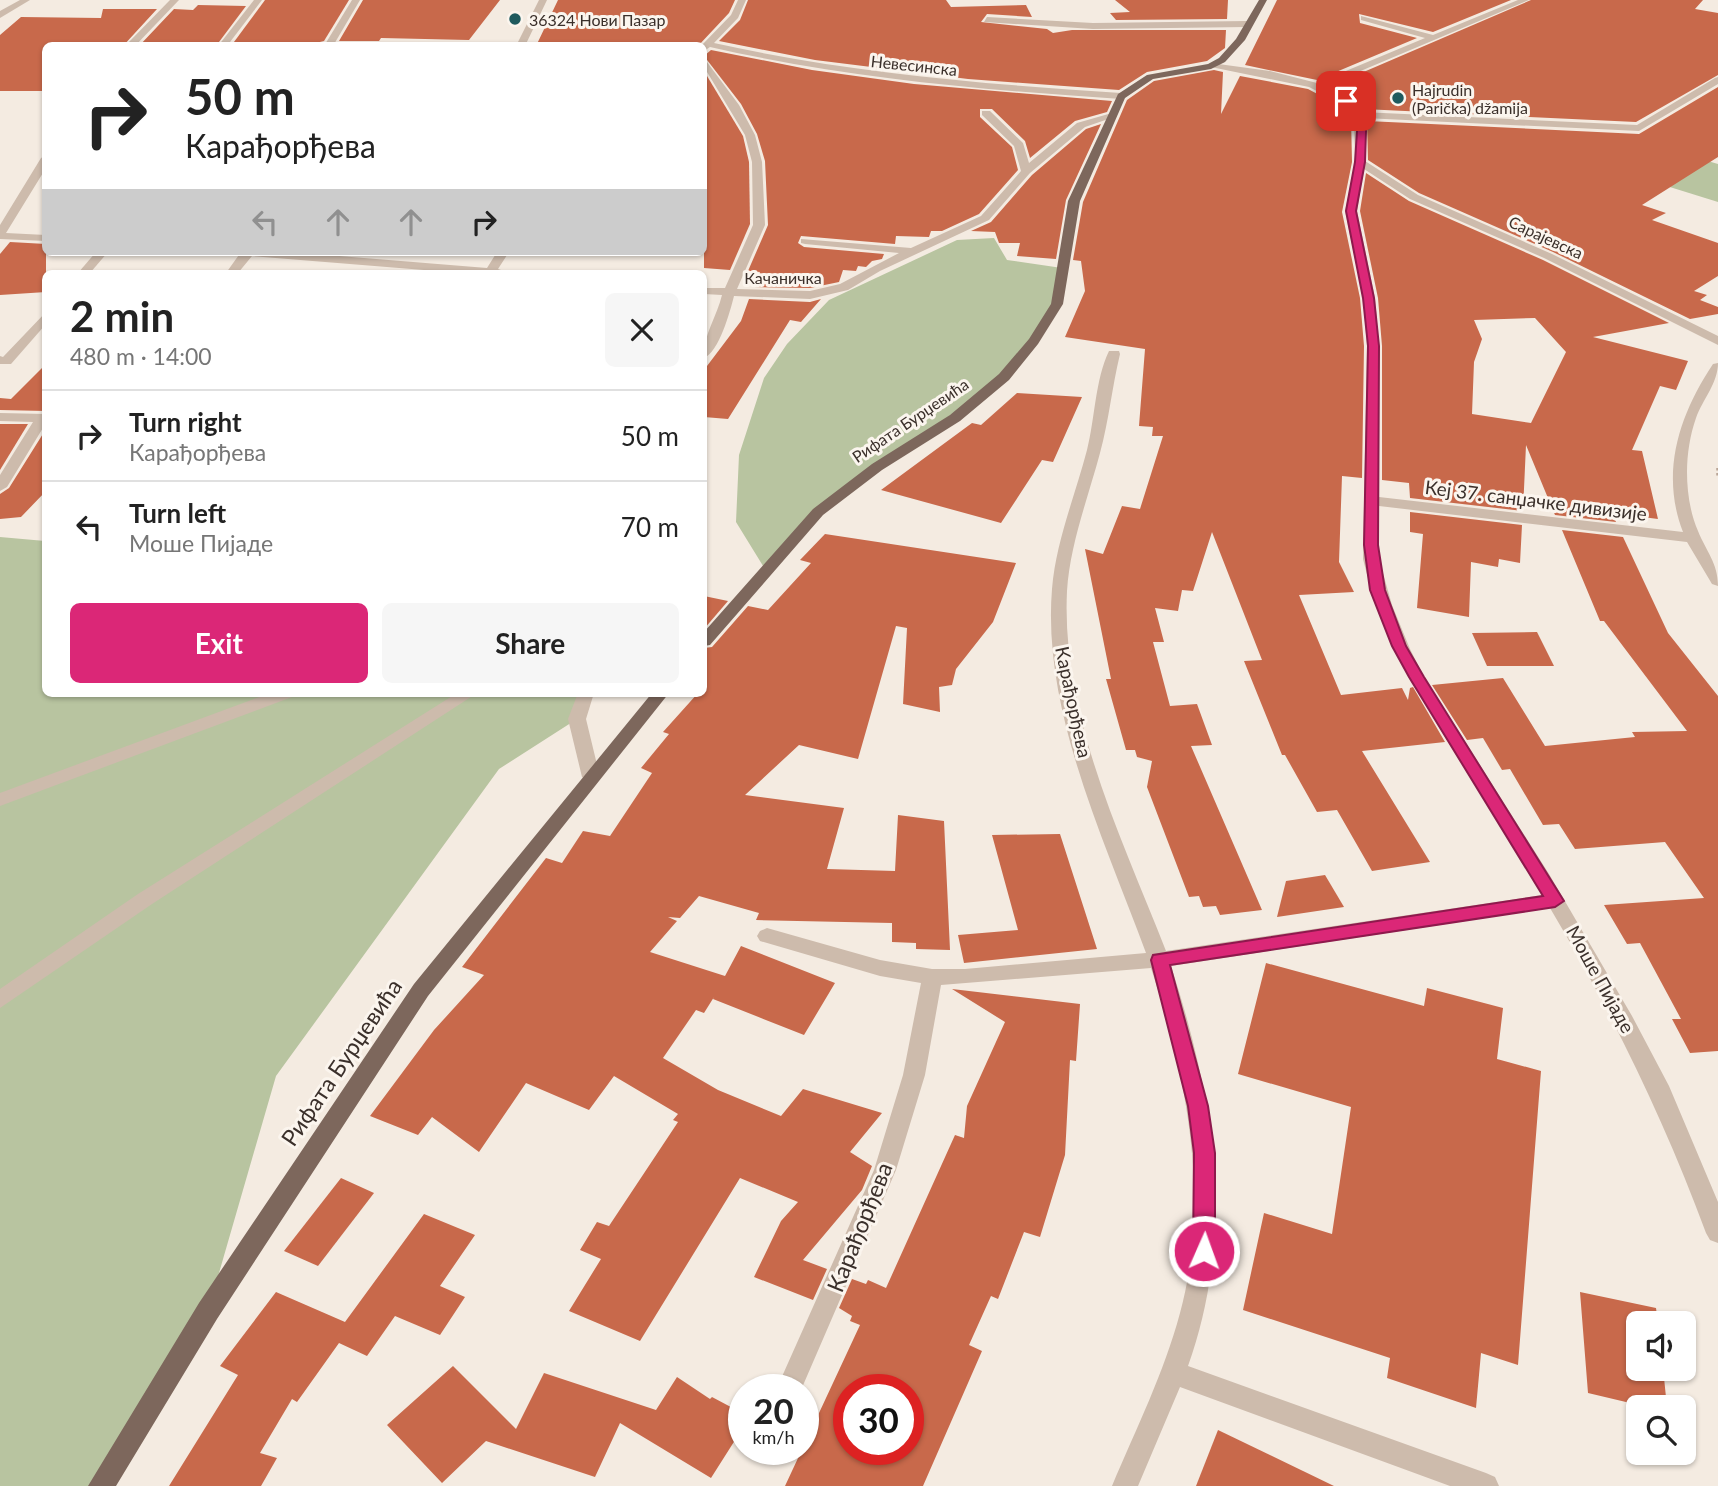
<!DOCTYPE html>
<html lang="en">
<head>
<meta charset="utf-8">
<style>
	body { margin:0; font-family:Lato,sans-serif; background:#f6f6f6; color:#222; height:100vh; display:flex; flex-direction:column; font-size:26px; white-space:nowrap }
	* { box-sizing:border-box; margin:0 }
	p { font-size:23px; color:#767676 }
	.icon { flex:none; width:38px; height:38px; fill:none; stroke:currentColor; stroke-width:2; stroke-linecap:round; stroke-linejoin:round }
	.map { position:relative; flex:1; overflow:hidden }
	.side { position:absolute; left:42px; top:270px; width:665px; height:427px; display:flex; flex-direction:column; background:#fff; border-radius:10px; box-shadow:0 2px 5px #0004 }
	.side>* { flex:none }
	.banner { position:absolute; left:42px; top:42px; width:665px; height:214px; border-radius:10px; box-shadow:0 2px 5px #0004; background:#fff; color:#222; overflow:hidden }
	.buttons { position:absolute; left:1626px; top:1311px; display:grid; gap:14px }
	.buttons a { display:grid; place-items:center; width:70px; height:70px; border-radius:10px; background:#fff; box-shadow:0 2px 5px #0004; font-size:35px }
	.speed { position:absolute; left:728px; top:1374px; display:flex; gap:14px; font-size:35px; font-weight:700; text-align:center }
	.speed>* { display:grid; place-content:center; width:91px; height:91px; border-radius:50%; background:#fff; box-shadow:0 2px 5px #0004; line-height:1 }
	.speed small { font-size:18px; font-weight:400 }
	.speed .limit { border:10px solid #d22; background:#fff; color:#111 }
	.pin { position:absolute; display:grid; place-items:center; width:60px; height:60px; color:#fff; margin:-30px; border-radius:14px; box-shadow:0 4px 10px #0006 }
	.me { position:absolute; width:77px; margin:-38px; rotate:2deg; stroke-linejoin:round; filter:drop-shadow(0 0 5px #0008) }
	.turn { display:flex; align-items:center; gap:24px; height:147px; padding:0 28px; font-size:32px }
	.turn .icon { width:91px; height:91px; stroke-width:2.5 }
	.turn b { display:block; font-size:49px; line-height:60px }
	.lanes { display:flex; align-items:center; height:66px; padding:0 28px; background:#0003; justify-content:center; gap:35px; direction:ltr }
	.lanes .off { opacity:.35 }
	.round { display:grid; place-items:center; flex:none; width:74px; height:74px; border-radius:10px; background:#f6f6f6 }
	.head { display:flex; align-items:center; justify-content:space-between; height:119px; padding:0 28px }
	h1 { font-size:42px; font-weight:700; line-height:52px }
	.button { display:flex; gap:14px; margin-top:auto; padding:14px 28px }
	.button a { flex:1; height:80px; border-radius:10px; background:#db2777; color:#fff; font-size:28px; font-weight:700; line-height:80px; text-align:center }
	.button a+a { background:#f6f6f6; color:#222 }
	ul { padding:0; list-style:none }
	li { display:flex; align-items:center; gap:21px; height:91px; padding:0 28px; border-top:2px solid #e0e0e0 }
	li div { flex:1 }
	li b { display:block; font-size:26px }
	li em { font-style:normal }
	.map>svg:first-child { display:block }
</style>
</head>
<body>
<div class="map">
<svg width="1718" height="1486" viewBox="0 0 1718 1486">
	<rect width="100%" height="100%" fill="#f4ebe1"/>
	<g fill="#b8c4a0">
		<path d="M 1670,150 L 1718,164 L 1718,202 L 1628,174 Z"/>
		<path d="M 994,238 L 1007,260 L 1062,268 L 1057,304 L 1004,377 L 834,498 L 765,569 L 736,522 L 739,455 L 764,378 L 787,344 L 829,300 L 957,240 Z"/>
		<path d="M 0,537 L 45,541 L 46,693 L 586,693 L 577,719 L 499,769 L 276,1076 L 208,1311 L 101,1486 L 0,1486 Z"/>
	</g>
	<g fill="#c8694b" fill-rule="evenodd">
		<path d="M 265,0 L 349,0 L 324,41 L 303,46 L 231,46 Z"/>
		<path d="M 363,0 L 500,0 L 469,40 L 381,38 L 379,41 L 339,41 Z"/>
		<path d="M 558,0 L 735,0 L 729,13 L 698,46 L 673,46 L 676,43 L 536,46 Z"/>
		<path d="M 748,0 L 946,0 L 951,7 L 1026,5 L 1032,17 L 987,14 L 981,22 L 1047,29 L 1053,33 L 1072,30 L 1226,30 L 1225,48 L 1207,61 L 1147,72 L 1119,90 L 968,79 L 815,60 L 719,41 L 740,20 Z"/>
		<path d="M 1115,0 L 1228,0 L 1227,19 L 1116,20 L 1110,13 L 1130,12 Z"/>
		<path d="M 1277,0 L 1511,0 L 1433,32 L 1359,14 L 1360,23 L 1417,38 L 1317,80 L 1245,65 Z"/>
		<path d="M 1531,0 L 1703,0 L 1695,9 L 1718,13 L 1718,75 L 1636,122 L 1363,109 L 1352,98 L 1331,86 Z"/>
		<path d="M 198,5 L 246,6 L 216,46 L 139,46 L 174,9 L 193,10 Z"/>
		<path d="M 103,9 L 157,9 L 123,46 L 46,46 L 46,91 L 0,91 L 0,35 L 21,17 L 101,18 Z"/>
		<path d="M 711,50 L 812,70 L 914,84 L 1112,101 L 1107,112 L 1075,121 L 1030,158 L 1025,141 L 992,109 L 980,109 L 980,117 L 1012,147 L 1018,170 L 979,214 L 942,231 L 931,231 L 929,237 L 896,236 L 895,244 L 801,236 L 798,243 L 804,247 L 884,254 L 882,259 L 872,261 L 866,267 L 858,266 L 856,271 L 843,270 L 839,282 L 810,288 L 754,287 L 760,272 L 748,271 L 768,225 L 765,161 L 757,134 L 741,104 L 704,56 Z"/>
		<path d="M 1214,70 L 1223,72 L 1221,114 L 1240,76 L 1308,89 L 1342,107 L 1351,117 L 1352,162 L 1342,212 L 1360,298 L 1364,346 L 1362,478 L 1342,476 L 1339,562 L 1354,592 L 1299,595 L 1341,695 L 1402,688 L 1408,700 L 1410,688 L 1413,687 L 1445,742 L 1362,751 L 1430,862 L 1372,871 L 1337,810 L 1317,812 L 1285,755 L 1282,755 L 1244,661 L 1262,660 L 1212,532 L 1193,591 L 1182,590 L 1178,611 L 1155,608 L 1164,642 L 1153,642 L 1170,706 L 1197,704 L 1212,745 L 1191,746 L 1262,910 L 1220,915 L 1216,906 L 1203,907 L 1199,896 L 1189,897 L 1147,787 L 1152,761 L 1137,757 L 1135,750 L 1126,750 L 1106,679 L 1111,679 L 1085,549 L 1103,554 L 1122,506 L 1140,509 L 1163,436 L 1152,436 L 1153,427 L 1139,426 L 1145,349 L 1065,337 L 1085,291 L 1081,261 L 1073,260 L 1083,202 L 1127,100 L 1154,81 Z"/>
		<path d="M 704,71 L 743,136 L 749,162 L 750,224 L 730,270 L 704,268 Z"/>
		<path d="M 1718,87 L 1718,157 L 1642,205 L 1666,213 L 1652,220 L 1718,243 L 1718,276 L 1694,291 L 1707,295 L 1700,300 L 1718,307 L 1718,314 L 1690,319 L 1553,252 L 1419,193 L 1368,160 L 1367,121 L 1639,134 Z"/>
		<path d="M 1101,124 L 1066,200 L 1056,259 L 1017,256 L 1020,243 L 999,243 L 995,232 L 971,231 L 991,222 L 1032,175 L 1086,129 Z"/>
		<path d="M 1366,173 L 1409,201 L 1543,260 L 1669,323 L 1593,337 L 1688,361 L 1676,390 L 1660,386 L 1632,450 L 1642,451 L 1658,519 L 1612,513 L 1616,522 L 1555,515 L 1526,445 L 1523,511 L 1410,498 L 1409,483 L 1382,480 L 1382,346 L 1378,298 L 1360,211 ZM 1535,318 L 1566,352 L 1531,423 L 1472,414 L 1474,362 L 1482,339 L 1474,320 Z"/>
		<path d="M 10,242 L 46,244 L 46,292 L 0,295 L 0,254 Z"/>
		<path d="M 749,299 L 810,302 L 821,299 L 801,322 L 790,320 L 728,419 L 704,417 L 704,370 L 741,321 Z"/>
		<path d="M 46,364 L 46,411 L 0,410 L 0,398 L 11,399 Z"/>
		<path d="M 1017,393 L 1082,397 L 1053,462 L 1042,460 L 1001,523 L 881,490 L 972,423 L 981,425 Z"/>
		<path d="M 0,424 L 28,424 L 0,470 Z"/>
		<path d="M 46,429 L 46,491 L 21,517 L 0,519 L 0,494 L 9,488 Z"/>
		<path d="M 1410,512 L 1522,525 L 1520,563 L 1499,559 L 1498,567 L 1471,562 L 1469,617 L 1417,608 L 1423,534 L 1410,532 Z"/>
		<path d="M 1562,530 L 1623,537 L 1668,633 L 1718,696 L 1718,1051 L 1690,1053 L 1672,1019 L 1681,1019 L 1640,943 L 1627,944 L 1604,905 L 1704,898 L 1665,842 L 1575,849 L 1559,824 L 1543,825 L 1510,769 L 1502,770 L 1483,738 L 1467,740 L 1432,685 L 1503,678 L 1545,746 L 1635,737 L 1632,732 L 1687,731 L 1604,621 L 1600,621 Z"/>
		<path d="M 825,534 L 1016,563 L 993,622 L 956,669 L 952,685 L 939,687 L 940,712 L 903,704 L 907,628 L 896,626 L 858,759 L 799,745 L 745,795 L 844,808 L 827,869 L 895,871 L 898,815 L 944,821 L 950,950 L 916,949 L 916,943 L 892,942 L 892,923 L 756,920 L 759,913 L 699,896 L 680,918 L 668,917 L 677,921 L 650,952 L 725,976 L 741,946 L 835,983 L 804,1035 L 713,999 L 714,997 L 704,1013 L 696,1010 L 663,1058 L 718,1090 L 781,1116 L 803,1089 L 882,1113 L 850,1152 L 872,1166 L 862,1190 L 803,1260 L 827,1269 L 813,1300 L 754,1277 L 781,1221 L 798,1202 L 740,1178 L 640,1341 L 569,1311 L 601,1259 L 580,1250 L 597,1222 L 609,1226 L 678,1122 L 673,1120 L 678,1114 L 614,1076 L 589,1110 L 526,1083 L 479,1152 L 432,1117 L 418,1135 L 370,1116 L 434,1030 L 484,975 L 462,967 L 546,858 L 562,863 L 583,831 L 610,836 L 652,773 L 641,768 L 669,734 L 663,732 L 698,693 L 704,693 L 704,648 L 712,647 L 748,606 L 768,610 L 811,563 L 800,560 Z"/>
		<path d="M 704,596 L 728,601 L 704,629 Z"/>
		<path d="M 1537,632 L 1554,666 L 1487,666 L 1472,633 Z"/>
		<path d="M 1060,834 L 1097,949 L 964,963 L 958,935 L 1018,930 L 992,835 Z"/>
		<path d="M 1325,875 L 1344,907 L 1277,917 L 1286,881 Z"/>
		<path d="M 1266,963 L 1424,1006 L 1427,988 L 1503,1008 L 1497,1059 L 1541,1071 L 1518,1365 L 1481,1353 L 1476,1408 L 1387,1378 L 1390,1358 L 1243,1310 L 1264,1213 L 1332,1234 L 1351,1107 L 1238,1074 Z"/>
		<path d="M 952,989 L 1080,1004 L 1076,1061 L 1070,1060 L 1065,1155 L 1040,1237 L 1024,1232 L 998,1299 L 991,1296 L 969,1345 L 982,1351 L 923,1486 L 785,1486 L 860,1325 L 850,1321 L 852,1316 L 839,1308 L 852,1279 L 866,1284 L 868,1280 L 886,1288 L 955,1135 L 964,1138 L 967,1106 L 1005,1022 ZM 849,1390 L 908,1390 L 908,1449 L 849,1449 Z"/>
		<path d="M 341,1178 L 374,1193 L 318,1266 L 284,1251 Z"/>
		<path d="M 424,1214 L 475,1235 L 440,1286 L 465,1297 L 440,1335 L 395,1316 L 367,1356 L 339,1343 L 297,1402 L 292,1399 L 260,1453 L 277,1458 L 261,1486 L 169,1486 L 238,1375 L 220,1366 L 276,1292 L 345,1322 Z"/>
		<path d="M 1580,1292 L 1656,1308 L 1658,1323 L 1638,1323 L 1638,1368 L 1663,1368 L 1667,1407 L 1647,1407 L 1588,1393 Z"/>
		<path d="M 453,1366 L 516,1429 L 544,1373 L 656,1410 L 677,1377 L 710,1399 L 712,1397 L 744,1414 L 744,1426 L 711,1478 L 620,1423 L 595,1477 L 486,1441 L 442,1483 L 387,1425 Z"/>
		<path d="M 1218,1430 L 1334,1486 L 1196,1486 Z"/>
	</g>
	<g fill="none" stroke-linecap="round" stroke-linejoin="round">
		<path stroke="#b9a596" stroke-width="3.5" stroke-dasharray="2.5 2.5" stroke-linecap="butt" d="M 1718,468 L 1718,478"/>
		<g fill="#cdbbac" fill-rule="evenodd">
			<path d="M 20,0 L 30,0 L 0,18 L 0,11 Z"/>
			<path d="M 170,0 L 179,0 L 135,46 L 125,46 Z"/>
			<path d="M 254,0 L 262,0 L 227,46 L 218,46 Z"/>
			<path d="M 352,0 L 360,0 L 333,46 L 324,46 Z"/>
			<path d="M 539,0 L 547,0 L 525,46 L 516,46 Z"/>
			<path d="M 738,0 L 746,0 L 738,18 L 714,43 C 848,73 984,84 1121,93 L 1126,96 L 1121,99 C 982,90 846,78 710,47 L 704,51 L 701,46 L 731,15 Z"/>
			<path d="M 1518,0 L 1529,0 L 1325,86 L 1351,100 L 1362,112 L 1637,125 L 1715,78 L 1718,77 L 1718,84 L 1639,131 L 1364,118 L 1365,161 L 1418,195 L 1552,254 L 1718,336 L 1718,345 L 1544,258 L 1410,199 L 1364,169 L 1357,211 L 1375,298 L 1379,346 L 1379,497 L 1683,532 C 1660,473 1679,415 1713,364 L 1718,363 C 1718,383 1703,399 1696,418 C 1690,435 1687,454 1687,472 C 1687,491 1690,513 1698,531 C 1706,551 1718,563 1718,586 L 1712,584 L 1687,542 L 1379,506 L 1379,559 L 1392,605 L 1410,649 L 1424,677 L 1549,874 L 1632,1016 L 1669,1086 L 1718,1202 L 1718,1243 L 1710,1240 L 1706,1233 C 1664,1119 1612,1013 1550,908 L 1171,966 C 1214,1098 1236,1232 1188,1366 L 1486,1473 L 1495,1477 L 1499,1486 L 1450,1486 L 1180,1387 L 1138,1486 L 1112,1486 C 1136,1429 1164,1373 1180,1313 C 1211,1199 1187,1078 1151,968 L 941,985 L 925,1075 L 896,1170 L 801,1390 L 776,1390 L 874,1170 L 903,1075 L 921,983 L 880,976 L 760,941 L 757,936 L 760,931 L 767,928 L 880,960 L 932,969 L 965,969 L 1146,953 C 1105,841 1042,711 1052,589 C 1056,541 1075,496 1087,450 C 1095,419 1095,380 1109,351 L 1119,351 L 1120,354 C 1112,387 1109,420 1100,453 C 1088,498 1070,544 1067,591 C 1061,716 1122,838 1166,951 L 1542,895 C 1514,847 1484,800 1455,753 C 1416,690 1380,631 1363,559 L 1367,346 L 1363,298 L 1345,211 L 1355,162 L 1354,116 L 1344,105 L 1309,87 L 1206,66 L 1211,63 L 1270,71 L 1317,83 L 1425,38 L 1361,20 L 1361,16 L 1433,35 Z"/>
			<path d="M 987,17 L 1093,23 L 1247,21 L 1251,24 L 1247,27 L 1093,29 L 984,22 Z"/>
			<path d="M 704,58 L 739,105 L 755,135 L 762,162 L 765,225 L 737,289 L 810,291 L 840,284 L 899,253 L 805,244 L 801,243 L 801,239 L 911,248 L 981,216 L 1021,171 L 1014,146 L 982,115 L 982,111 L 990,111 L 1023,143 L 1029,163 L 1077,123 L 1112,113 L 1117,116 L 1085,127 L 1030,173 L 989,220 L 880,271 L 848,290 L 810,299 L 734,296 C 730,312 719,352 704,358 C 702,338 717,316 722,295 L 704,294 L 704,288 L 725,288 L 753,225 L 752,162 L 745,135 L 704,67 Z"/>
			<path d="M 46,155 L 46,168 L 6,233 L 46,235 L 46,241 L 0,239 L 0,225 L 41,158 Z"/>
			<path d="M 96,252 L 108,252 L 90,273 L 78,273 Z"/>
			<path d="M 241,252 L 290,252 L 487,268 L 497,252 L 509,252 L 498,269 L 510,273 L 461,273 L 252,256 L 238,273 L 226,273 Z"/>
			<path d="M 46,312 L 46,324 L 11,364 L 0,364 L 0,356 L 3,357 Z"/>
			<path d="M 0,413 L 46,414 L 46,423 L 7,487 L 0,491 L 0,475 L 33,422 L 0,421 Z"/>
			<path d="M 270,693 L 294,693 L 292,697 L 0,806 L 0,793 Z"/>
			<path d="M 457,693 L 477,693 L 152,904 L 0,1008 L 0,989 L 138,894 Z"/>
			<path d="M 578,693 L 594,693 L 586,719 L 600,777 L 591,783 L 582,777 L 568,719 Z"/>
		</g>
		<g fill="#7d675c" fill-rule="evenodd">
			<path d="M 1259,0 L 1267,0 L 1245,40 L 1225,62 L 1211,69 L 1153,79 L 1125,98 L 1080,201 L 1063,304 L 1038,344 L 1009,380 L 960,421 L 882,470 L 823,515 L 710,645 L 704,646 L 704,632 L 813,509 L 872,464 L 950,415 L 999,374 L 1029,339 L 1051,304 L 1068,201 L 1118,94 L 1147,75 L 1208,64 L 1219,58 L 1236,39 Z"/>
			<path d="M 652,693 L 669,693 L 428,996 L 217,1319 L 116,1486 L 88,1486 L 199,1303 L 414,984 Z"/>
		</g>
	</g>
	<path fill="#db2777" stroke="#8e194d" stroke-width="2" d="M 1343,99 L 1349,99 L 1363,115 L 1366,131 L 1365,162 L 1356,211 L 1374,298 L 1379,346 L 1378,545 L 1385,590 L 1406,646 L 1424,677 L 1564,901 L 1555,907 L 1170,965 L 1208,1106 L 1215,1153 L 1215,1251 L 1212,1258 L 1204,1261 L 1196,1258 L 1193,1251 L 1194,1153 L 1188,1106 L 1151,960 L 1153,955 L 1543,896 L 1409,677 L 1392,646 L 1370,590 L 1364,545 L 1368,346 L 1363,298 L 1346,211 L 1355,162 L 1357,131 L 1354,115 Z"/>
	<g fill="#1f5a5e" stroke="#fbf5ee" stroke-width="2.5">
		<circle cx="515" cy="19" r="7"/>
		<circle cx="1398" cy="98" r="7"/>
	</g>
	<g text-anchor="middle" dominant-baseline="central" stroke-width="6" stroke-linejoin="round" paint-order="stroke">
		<g font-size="16" fill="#3b302b" stroke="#fbf5ee" text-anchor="start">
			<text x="529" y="19">36324 Нови Пазар</text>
			<text x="1412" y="89">Hajrudin<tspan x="1412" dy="18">(Parička) džamija</tspan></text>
		</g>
		<g font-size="16" fill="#3b302b" stroke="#fbf5ee">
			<text transform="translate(914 65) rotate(6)">Невесинска</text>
			<text transform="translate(1546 237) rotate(25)">Сарајевска</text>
			<text x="783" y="277">Качаничка</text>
			<text transform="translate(910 420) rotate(-34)">Рифата Бурџевића</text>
		</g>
		<g font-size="19" fill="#3b302b" stroke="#fbf5ee">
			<text transform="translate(1536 500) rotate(7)">Кеј 37. санџачке дивизије</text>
			<text transform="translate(1074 702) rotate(78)">Карађорђева</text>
			<text transform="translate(1601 979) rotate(61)">Моше Пијаде</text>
		</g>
		<g font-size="23" fill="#3b302b" stroke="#fbf5ee">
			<text transform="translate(341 1062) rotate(-56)">Рифата Бурџевића</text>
			<text transform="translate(859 1227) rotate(-68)">Карађорђева</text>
		</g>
	</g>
</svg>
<div class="buttons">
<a><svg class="icon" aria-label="sound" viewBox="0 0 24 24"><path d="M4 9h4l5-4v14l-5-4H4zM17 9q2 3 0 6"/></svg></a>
<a><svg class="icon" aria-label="search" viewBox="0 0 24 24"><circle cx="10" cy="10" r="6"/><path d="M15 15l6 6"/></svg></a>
</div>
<div class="speed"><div>20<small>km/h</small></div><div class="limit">30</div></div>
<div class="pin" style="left:1346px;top:101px;background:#d93025"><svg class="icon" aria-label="arrive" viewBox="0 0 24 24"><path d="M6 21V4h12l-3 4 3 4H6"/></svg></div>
<svg class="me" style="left:1204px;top:1251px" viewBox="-20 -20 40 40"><circle r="17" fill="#db2777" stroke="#fff" stroke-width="3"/><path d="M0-11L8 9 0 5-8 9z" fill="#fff"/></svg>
<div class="banner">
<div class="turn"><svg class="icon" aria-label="right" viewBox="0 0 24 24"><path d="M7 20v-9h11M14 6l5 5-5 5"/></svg><div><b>50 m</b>Карађорђева</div></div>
<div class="lanes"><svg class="icon off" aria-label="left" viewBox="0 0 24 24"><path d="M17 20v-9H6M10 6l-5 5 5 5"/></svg><svg class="icon off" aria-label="ahead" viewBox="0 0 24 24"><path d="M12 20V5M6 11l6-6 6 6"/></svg><svg class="icon off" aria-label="ahead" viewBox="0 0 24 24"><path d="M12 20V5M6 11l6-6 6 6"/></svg><svg class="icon" aria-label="right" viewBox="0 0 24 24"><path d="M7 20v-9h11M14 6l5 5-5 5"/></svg></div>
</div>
<section class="side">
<div class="head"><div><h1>2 min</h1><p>480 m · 14:00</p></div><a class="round"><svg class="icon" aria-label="close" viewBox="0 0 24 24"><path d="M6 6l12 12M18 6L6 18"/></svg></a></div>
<ul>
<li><svg class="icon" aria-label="right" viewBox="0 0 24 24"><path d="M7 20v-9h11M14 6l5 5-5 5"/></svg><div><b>Turn right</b><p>Карађорђева</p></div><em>50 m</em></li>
<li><svg class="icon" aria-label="left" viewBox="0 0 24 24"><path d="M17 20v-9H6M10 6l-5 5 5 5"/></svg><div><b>Turn left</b><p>Моше Пијаде</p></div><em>70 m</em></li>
</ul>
<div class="button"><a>Exit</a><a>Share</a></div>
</section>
</div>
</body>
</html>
